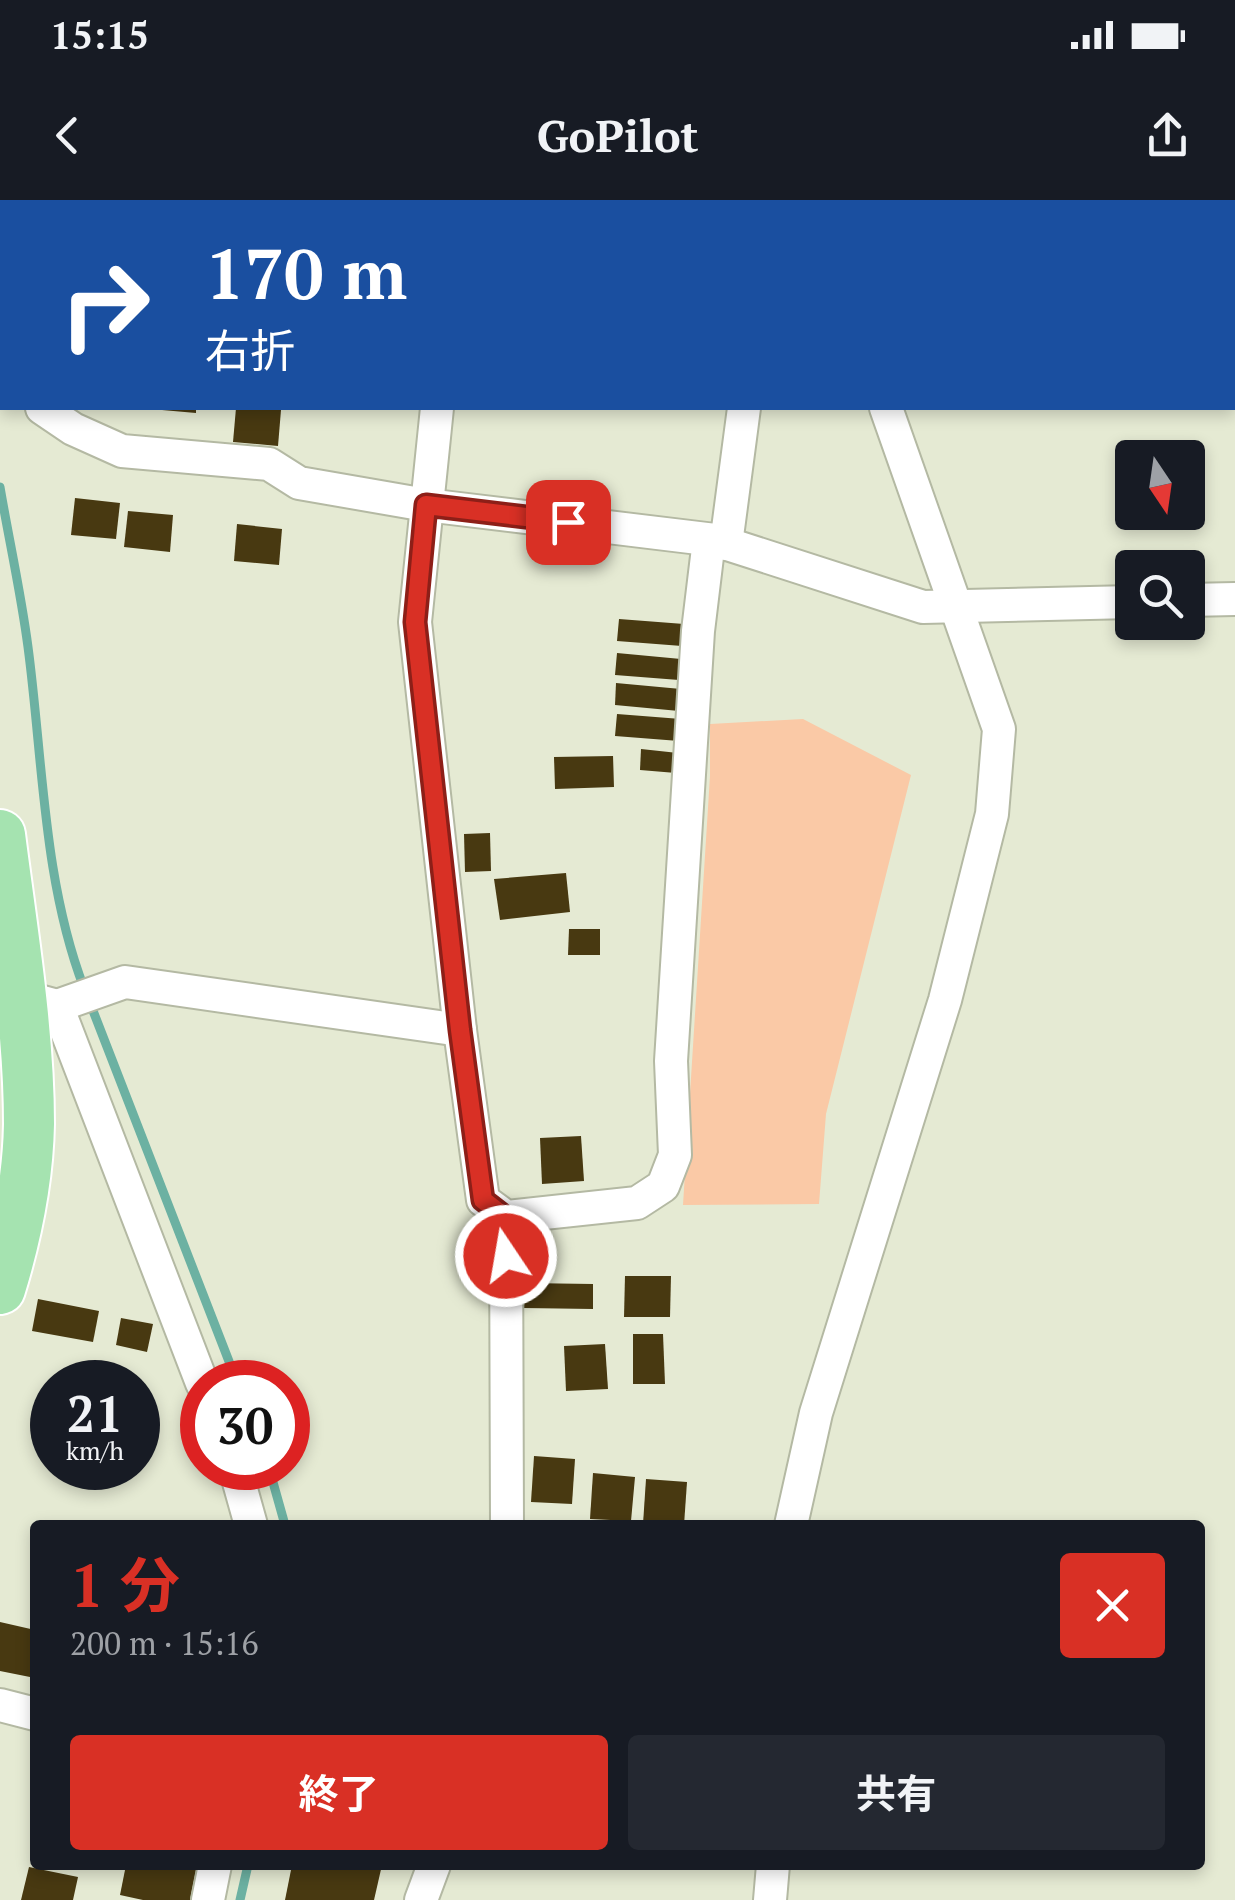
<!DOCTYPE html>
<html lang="ja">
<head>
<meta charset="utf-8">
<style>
	body { margin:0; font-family:"PT Serif","Noto Sans JP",serif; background:#242831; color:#f1f3f6; height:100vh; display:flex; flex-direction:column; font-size:38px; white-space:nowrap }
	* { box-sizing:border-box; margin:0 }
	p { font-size:32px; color:#9ea1a6 }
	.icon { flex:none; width:55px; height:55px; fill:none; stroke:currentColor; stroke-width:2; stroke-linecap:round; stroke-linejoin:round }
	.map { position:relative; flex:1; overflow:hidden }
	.side { position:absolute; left:30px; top:1320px; width:1175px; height:350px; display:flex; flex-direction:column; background:#171b24; border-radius:10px; box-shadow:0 5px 15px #0003 }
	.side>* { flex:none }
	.hud { position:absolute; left:0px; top:0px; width:1235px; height:210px; box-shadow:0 5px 15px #0003; background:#1a4fa0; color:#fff; overflow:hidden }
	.needle { width:65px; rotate:167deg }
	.fabs { position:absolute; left:1115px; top:240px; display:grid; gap:20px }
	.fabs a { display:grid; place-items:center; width:90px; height:90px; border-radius:10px; background:#171b24; box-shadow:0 5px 15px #0003; font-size:50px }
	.speed { position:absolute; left:30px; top:1160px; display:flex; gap:20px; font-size:50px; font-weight:700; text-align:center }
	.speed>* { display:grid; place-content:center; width:130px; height:130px; border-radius:50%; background:#171b24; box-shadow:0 5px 15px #0003; line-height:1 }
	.speed small { font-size:25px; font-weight:400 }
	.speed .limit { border:15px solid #d22; background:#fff; color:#111 }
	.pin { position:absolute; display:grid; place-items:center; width:85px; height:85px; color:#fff; margin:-42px; border-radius:20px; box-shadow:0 5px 15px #0006 }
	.me { position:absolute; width:110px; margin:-55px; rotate:348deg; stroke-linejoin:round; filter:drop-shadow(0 0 8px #0008) }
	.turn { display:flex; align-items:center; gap:35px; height:210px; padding:0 40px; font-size:45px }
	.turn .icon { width:130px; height:130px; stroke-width:2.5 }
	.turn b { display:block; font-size:70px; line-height:85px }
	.round { display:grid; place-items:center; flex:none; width:105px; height:105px; border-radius:10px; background:#242831 }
	.overview { display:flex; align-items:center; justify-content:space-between; height:170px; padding:0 40px }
	h1 { font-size:60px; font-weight:700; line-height:75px; color:#d93025 }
	.action { display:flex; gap:20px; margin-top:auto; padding:20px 40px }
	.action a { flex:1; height:115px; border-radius:10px; background:#d93025; color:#fff; font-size:40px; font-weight:700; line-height:115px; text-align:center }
	.action a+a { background:#242831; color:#f1f3f6 }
	.status { display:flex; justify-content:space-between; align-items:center; height:70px; padding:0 50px; background:#171b24; direction:ltr }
	.status svg { height:28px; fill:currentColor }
	header { display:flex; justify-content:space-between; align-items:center; height:130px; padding:0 40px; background:#171b24; font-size:45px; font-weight:700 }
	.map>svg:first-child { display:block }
</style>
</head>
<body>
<div class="status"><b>15:15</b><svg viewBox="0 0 49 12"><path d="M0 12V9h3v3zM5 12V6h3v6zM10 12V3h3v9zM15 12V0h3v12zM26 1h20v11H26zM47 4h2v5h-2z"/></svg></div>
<header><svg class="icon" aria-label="back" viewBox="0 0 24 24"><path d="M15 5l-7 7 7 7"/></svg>GoPilot<svg class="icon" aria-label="share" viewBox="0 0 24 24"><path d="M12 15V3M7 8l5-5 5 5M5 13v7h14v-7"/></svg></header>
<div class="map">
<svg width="1235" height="1700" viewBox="0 0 1235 1700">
	<rect width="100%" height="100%" fill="#e5ead3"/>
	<path fill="#fac9a6" d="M 803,519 L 911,575 L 826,914 L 819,1004 L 683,1005 L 710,576 L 710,524 Z"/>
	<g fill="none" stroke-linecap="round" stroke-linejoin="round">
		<g stroke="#6cb1a2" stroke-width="9">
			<path d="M 0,287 C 9,340 21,393 28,447 C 43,560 43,681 84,788"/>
			<path d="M 90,803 L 237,1182"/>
			<path d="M 269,1268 L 285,1325"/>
			<path d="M 240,1700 L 248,1665"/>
		</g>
	</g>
	<g fill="#483911">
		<path d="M 162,208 L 196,208 L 196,213 L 162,210 Z"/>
		<path d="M 236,208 L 281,210 L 278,246 L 233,242 Z"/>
		<path d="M 75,298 L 120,303 L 116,339 L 71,335 Z"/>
		<path d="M 128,311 L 173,315 L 170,352 L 124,347 Z"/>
		<path d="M 237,324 L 282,329 L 279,365 L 234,361 Z"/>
		<path d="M 619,419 L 684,424 L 682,446 L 617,441 Z"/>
		<path d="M 617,453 L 681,459 L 679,480 L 615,475 Z"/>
		<path d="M 616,483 L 681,489 L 679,511 L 615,505 Z"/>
		<path d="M 617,514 L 681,519 L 679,541 L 615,536 Z"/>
		<path d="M 641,549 L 678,553 L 676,573 L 640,570 Z"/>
		<path d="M 613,556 L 614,587 L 555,589 L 554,557 Z"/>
		<path d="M 490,633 L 491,671 L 465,672 L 464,634 Z"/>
		<path d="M 566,673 L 570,712 L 500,720 L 494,679 Z"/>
		<path d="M 569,729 L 600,729 L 600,755 L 568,755 Z"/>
		<path d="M 581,936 L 584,981 L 542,984 L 540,938 Z"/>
		<path d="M 625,1076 L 671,1076 L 670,1117 L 624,1117 Z"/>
		<path d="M 525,1083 L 593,1084 L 593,1109 L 524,1108 Z"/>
		<path d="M 38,1099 L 99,1111 L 93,1142 L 32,1131 Z"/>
		<path d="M 121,1118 L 153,1124 L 147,1152 L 116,1145 Z"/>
		<path d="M 633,1134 L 663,1134 L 665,1184 L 633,1184 Z"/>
		<path d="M 605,1144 L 608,1189 L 566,1191 L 564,1146 Z"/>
		<path d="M 534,1256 L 575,1259 L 572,1304 L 531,1302 Z"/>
		<path d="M 593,1273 L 635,1277 L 631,1321 L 590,1319 Z"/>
		<path d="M 646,1279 L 687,1282 L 684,1325 L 643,1324 Z"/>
		<path d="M 0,1422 L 35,1430 L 35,1478 L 0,1471 Z"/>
		<path d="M 126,1665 L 197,1665 L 190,1700 L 143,1700 L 120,1695 Z"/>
		<path d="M 292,1665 L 382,1665 L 374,1700 L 285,1700 Z"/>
		<path d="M 29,1667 L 78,1677 L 73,1700 L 21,1700 Z"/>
	</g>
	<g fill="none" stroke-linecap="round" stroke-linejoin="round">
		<defs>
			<g id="street">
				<path d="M 85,2 L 86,0"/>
				<path d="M 486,2 L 487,0"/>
				<path d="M 771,2 L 772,0"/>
				<path d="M 877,2 L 877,0"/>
				<path d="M 0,187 L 2,186"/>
				<path d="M 42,208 L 73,229 L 122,251 L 269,264 L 299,283 L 426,305 L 715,340 L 923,407 L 1132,402"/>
				<path d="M 437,208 L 415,422 L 460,830 L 483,1000 L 506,1017 L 637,1003 L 663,986 L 675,955 L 671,861 L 698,431 L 709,340"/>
				<path d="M 726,344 L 744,208"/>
				<path d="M 1188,400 L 1235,399"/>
				<path d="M 20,796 L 57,806 L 202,1183"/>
				<path d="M 57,806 L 125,782 L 460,830"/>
				<path d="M 506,1017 L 507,1325"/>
				<path d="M 235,1268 L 251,1325"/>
				<path d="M 791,1325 L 816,1213 L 945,800 L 992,614 L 999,529 L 886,208"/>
				<path d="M 0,1505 L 35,1514"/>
				<path d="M 208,1700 L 215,1665"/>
				<path d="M 421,1700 L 434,1665"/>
				<path d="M 770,1700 L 773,1665"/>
			</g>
			<path id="primary" d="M 0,635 C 12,730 29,828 29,924 C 28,980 16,1037 0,1089"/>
		</defs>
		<use href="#street" stroke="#b4b9a3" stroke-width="36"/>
		<use href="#primary" stroke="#fff" stroke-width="54"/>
		<use href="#street" stroke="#fff" stroke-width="32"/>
		<use href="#primary" stroke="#a5e3b0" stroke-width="50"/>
	</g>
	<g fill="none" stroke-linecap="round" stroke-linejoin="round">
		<defs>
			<path id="route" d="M 506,1056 L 506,1018 L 483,1000 L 460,830 L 415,422 L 426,305 L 568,322"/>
		</defs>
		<use href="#route" stroke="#8d1f18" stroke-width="25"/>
		<use href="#route" stroke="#d93025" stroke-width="18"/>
	</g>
</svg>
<div class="fabs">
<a><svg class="needle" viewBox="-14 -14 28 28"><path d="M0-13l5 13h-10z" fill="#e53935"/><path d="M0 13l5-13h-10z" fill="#9ea1a6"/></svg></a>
<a><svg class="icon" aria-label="search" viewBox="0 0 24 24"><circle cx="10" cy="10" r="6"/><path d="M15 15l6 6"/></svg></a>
</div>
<div class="speed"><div>21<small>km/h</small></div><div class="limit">30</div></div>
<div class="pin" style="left:568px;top:322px;background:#d93025"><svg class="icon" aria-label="arrive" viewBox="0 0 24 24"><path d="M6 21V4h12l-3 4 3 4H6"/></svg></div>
<svg class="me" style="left:506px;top:1056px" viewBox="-20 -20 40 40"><circle r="17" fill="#d93025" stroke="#fff" stroke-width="3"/><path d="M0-11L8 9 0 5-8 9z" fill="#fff"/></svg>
<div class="hud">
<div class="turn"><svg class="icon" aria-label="right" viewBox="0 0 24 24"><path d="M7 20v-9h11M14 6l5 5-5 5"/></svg><div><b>170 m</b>右折</div></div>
</div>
<section class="side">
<div class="overview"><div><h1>1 分</h1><p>200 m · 15:16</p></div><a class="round" style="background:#d93025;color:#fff"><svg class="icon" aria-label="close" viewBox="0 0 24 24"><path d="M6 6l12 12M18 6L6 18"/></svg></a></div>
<div class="action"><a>終了</a><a>共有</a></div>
</section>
</div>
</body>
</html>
